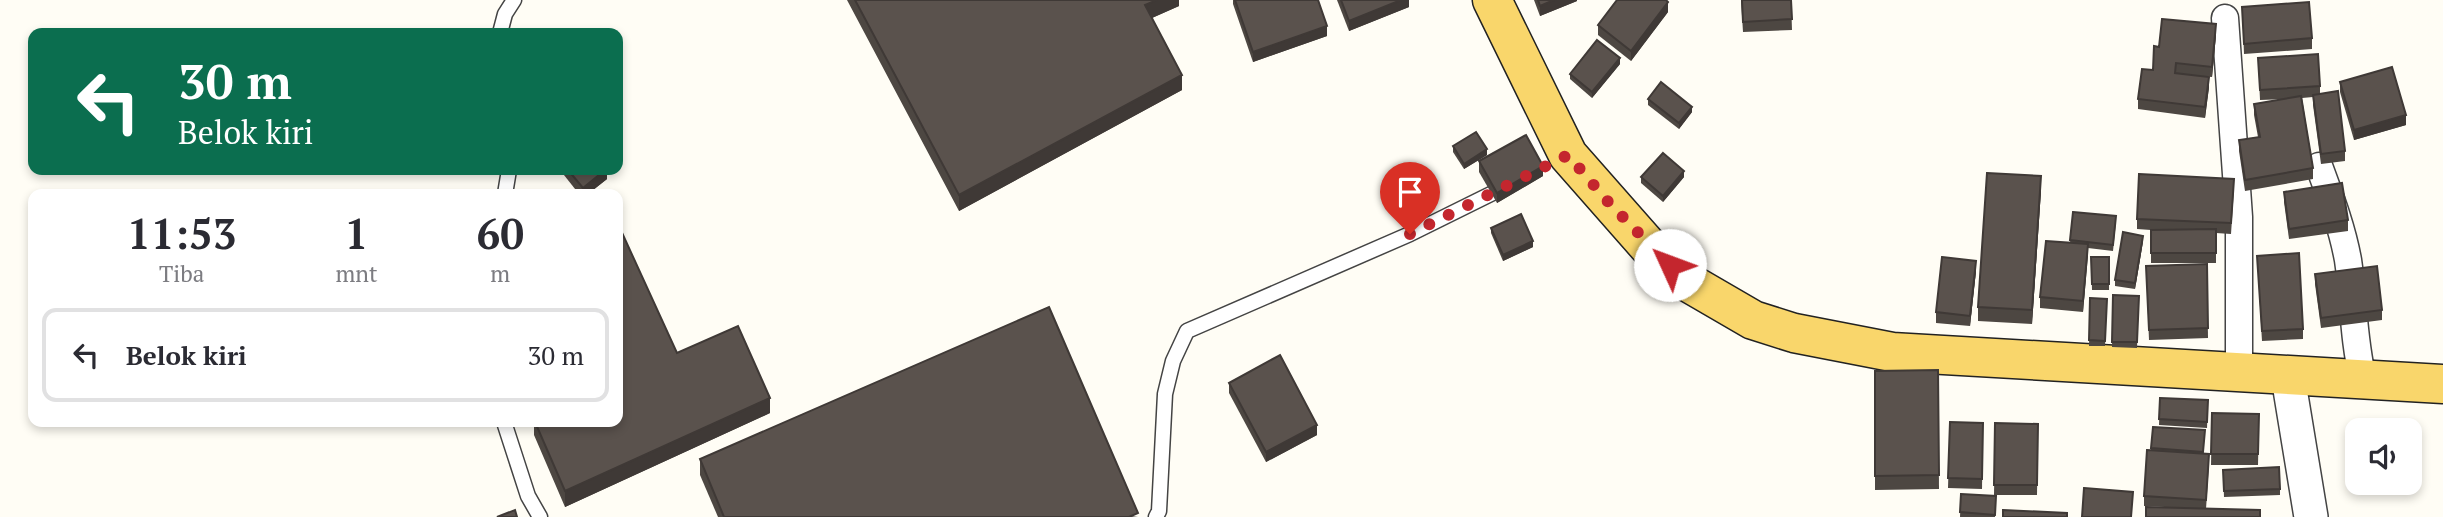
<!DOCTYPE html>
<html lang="id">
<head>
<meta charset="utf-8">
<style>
	body { margin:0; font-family:"PT Serif",serif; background:#f2f2f3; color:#2b2b33; height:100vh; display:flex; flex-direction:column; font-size:26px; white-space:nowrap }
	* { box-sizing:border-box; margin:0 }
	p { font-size:23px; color:#7c7c81 }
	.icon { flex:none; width:38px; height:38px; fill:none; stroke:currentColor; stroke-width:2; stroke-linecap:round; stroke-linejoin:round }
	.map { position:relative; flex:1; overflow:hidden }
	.sheet { position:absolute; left:28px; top:189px; width:595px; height:238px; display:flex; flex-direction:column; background:#fff; border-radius:14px; box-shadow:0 4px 10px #0003 }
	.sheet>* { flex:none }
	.hud { position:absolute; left:28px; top:28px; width:595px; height:147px; border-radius:14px; box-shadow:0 4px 10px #0003; background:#0b6e4f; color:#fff; overflow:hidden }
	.fabs { position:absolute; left:2345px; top:418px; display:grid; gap:14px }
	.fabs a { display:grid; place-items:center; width:77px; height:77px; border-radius:14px; background:#fff; box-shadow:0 4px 10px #0003; font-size:35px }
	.pin { position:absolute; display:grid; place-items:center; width:60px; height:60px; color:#fff; margin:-72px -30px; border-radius:50% 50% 50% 0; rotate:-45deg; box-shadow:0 0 7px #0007 }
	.pin .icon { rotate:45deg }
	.me { position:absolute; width:77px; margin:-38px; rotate:313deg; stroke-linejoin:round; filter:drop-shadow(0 0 5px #0008) }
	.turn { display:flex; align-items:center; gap:24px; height:147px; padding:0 35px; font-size:32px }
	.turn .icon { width:91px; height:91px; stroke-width:2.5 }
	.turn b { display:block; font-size:49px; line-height:60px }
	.eta { display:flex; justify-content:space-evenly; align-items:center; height:119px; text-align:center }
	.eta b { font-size:42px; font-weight:700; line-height:49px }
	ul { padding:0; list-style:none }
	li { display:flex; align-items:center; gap:21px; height:94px; margin:0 14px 10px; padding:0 21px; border:4px solid #e1e1e2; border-radius:14px }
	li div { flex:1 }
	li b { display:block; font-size:26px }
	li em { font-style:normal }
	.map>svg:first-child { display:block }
</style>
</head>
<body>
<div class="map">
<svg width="2443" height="517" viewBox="0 0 2443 517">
	<rect width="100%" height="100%" fill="#fffdf5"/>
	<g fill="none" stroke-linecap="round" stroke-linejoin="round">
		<defs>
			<g id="service">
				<path d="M 500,33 L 505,14 L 514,0"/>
				<path d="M 505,194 L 509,170"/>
				<path d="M 504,422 L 528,496 L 540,517"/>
				<path d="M 1156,517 L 1159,511 L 1165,394 L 1173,361 L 1187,331 L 1410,234 L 1507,186"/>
			</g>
			<g id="minor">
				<path d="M 2225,18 L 2239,217 L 2239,373"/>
				<path d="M 2319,166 C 2330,196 2342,227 2348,260 C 2354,300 2353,339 2363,379"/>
			</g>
			<path id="tertiary" d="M 2288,377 L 2311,517"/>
			<path id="primary" d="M 1492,0 L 1568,155 L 1649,247 L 1691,284 L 1753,320 L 1794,333 L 1892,352 L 2443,384"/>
		</defs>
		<use href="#service" stroke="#444" stroke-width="17"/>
		<use href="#minor" stroke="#444" stroke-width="29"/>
		<use href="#tertiary" stroke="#444" stroke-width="36"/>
		<use href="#primary" stroke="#222" stroke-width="41"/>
		<use href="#service" stroke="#fff" stroke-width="14"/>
		<use href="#minor" stroke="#fff" stroke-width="26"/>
		<use href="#tertiary" stroke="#fff" stroke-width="33"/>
		<use href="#primary" stroke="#f9d66b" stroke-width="38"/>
	</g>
	<g fill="#4d4742">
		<path d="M 847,0 L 1179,0 L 1179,6 L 1152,18 L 1182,90 L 959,211 Z"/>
		<path d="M 1233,0 L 1318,0 L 1327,36 L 1253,62 L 1233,4 Z"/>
		<path d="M 1337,0 L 1409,0 L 1409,7 L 1349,31 Z"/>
		<path d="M 1534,0 L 1577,0 L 1577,1 L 1540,16 Z"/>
		<path d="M 1741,0 L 1791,0 L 1792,30 L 1743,32 Z"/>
		<path d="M 2242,7 L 2312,38 L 2312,49 L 2244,54 Z"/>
		<path d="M 1668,12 L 1631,61 L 1598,35 L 1598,25 Z"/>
		<path d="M 2216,35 L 2212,77 L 2199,76 L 2209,87 L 2205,118 L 2138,109 L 2138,99 L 2153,70 L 2159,47 Z"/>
		<path d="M 2258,58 L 2320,86 L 2320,94 L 2345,151 L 2345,161 L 2321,164 L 2313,105 L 2313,97 L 2302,98 L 2313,168 L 2313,179 L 2245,191 L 2239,151 L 2239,140 L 2258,137 L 2254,115 L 2254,104 L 2287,99 L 2260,100 Z"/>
		<path d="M 1620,64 L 1592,98 L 1570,79 L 1570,74 Z"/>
		<path d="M 2340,82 L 2406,125 L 2354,140 L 2340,92 Z"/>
		<path d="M 1648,99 L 1692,112 L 1679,129 L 1648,105 Z"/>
		<path d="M 1453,146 L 1487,155 L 1464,169 L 1453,152 Z"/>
		<path d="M 1479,161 L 1543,176 L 1497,203 L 1479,172 Z"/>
		<path d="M 560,170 L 607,170 L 607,179 L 588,194 L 579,194 Z"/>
		<path d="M 1641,177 L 1684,177 L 1663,202 L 1641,183 Z"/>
		<path d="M 2234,189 L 2231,234 L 2216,233 L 2216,263 L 2151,263 L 2151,230 L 2137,229 L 2137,219 Z"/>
		<path d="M 2041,190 L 2032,324 L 1978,321 L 1978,307 Z"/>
		<path d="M 2284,192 L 2348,220 L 2348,231 L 2289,239 L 2284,202 Z"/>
		<path d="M 2073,212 L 2116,222 L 2113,251 L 2088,248 L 2083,312 L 2040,308 L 2040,297 L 2070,243 Z"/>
		<path d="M 1491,228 L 1533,247 L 1503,261 L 1491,233 Z"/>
		<path d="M 2143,241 L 2135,289 L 2115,286 L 2115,280 Z"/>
		<path d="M 2257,256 L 2303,329 L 2303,339 L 2262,341 Z"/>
		<path d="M 2091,257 L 2109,257 L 2109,290 L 2092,290 Z"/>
		<path d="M 2207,264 L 2208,338 L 2149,340 L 2146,266 Z"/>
		<path d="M 1976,271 L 1970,326 L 1936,323 L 1936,312 Z"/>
		<path d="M 2315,274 L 2382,310 L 2382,320 L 2321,328 L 2315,284 Z"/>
		<path d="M 2113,295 L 2139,296 L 2137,348 L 2112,347 Z"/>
		<path d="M 2090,298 L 2107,299 L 2105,346 L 2089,346 Z"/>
		<path d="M 1938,370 L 1939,489 L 1875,490 L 1875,371 Z"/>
		<path d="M 1229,383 L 1317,435 L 1266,462 L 1229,393 Z"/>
		<path d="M 2160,398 L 2208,400 L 2207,428 L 2159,425 Z"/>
		<path d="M 770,413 L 565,507 L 534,435 L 534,422 L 618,422 Z"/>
		<path d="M 2212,413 L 2259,414 L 2258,465 L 2211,465 Z"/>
		<path d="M 1950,422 L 1983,423 L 1982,489 L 1948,488 Z"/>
		<path d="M 1995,423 L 2038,424 L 2037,495 L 1994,495 Z"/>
		<path d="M 2205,430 L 2203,454 L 2209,464 L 2206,509 L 2144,506 L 2144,496 L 2151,448 Z"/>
		<path d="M 700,459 L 1138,517 L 718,517 L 700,475 Z"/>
		<path d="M 2223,470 L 2280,489 L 2280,495 L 2224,497 Z"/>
		<path d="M 1961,494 L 1996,496 L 1995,517 L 1960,517 Z"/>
	</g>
	<g fill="#3f3936">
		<path d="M 1157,0 L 1179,0 L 1179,6 L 1145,21 L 1145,5 Z"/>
		<path d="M 1401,0 L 1409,0 L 1409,7 L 1349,31 L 1349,21 Z"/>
		<path d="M 1554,0 L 1577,0 L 1577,1 L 1540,16 L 1540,6 Z"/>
		<path d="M 1668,2 L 1668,12 L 1631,61 L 1631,51 Z"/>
		<path d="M 2216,24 L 2216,35 L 2212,77 L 2212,67 Z"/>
		<path d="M 1327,26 L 1327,36 L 1253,62 L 1253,52 Z"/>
		<path d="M 1620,58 L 1620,64 L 1592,98 L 1592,92 Z"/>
		<path d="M 1182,75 L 1182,90 L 959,211 L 959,195 Z"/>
		<path d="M 2209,77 L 2209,87 L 2205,118 L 2205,107 Z"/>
		<path d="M 1692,107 L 1692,112 L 1679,129 L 1679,123 Z"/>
		<path d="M 2406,115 L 2406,125 L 2354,140 L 2354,130 Z"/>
		<path d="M 1487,149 L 1487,155 L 1464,169 L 1464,164 Z"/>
		<path d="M 1543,166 L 1543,176 L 1497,203 L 1497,193 Z"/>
		<path d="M 605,170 L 607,170 L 607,179 L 588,194 L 583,194 L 583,188 Z"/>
		<path d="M 1684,171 L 1684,177 L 1663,202 L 1663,196 Z"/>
		<path d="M 2041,176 L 2041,190 L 2032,324 L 2032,310 Z"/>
		<path d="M 2143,236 L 2143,241 L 2135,289 L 2135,283 Z"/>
		<path d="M 1533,241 L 1533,247 L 1503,261 L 1503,255 Z"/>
		<path d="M 2088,244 L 2088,255 L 2083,312 L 2083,301 Z"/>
		<path d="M 1976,261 L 1976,271 L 1970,326 L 1970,316 Z"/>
		<path d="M 770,398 L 770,413 L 565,507 L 565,491 Z"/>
		<path d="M 1317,425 L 1317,435 L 1266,462 L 1266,452 Z"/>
	</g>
	<g fill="#5a524d" stroke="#3f3936" stroke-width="2">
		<path d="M 855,0 L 1157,0 L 1145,5 L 1182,75 L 959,195 Z"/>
		<path d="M 1235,0 L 1318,0 L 1327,26 L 1253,52 Z"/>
		<path d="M 1341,0 L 1401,0 L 1349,21 Z"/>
		<path d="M 1538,0 L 1554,0 L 1540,6 Z"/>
		<path d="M 1617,0 L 1666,0 L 1668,2 L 1631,51 L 1598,25 Z"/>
		<path d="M 1742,0 L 1791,0 L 1792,19 L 1743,22 Z"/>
		<path d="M 2309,2 L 2312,38 L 2244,44 L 2242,7 Z"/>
		<path d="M 2162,19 L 2216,24 L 2212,67 L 2176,63 L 2175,73 L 2209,77 L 2205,107 L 2138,99 L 2142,69 L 2153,70 L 2154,46 L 2159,47 Z"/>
		<path d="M 1597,40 L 1620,58 L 1592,92 L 1570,74 Z"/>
		<path d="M 2318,54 L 2320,86 L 2260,90 L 2258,58 Z"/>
		<path d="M 2392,67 L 2406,115 L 2354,130 L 2340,82 Z"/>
		<path d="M 1661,82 L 1692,107 L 1679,123 L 1648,99 Z"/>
		<path d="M 2338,91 L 2345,151 L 2321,154 L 2313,95 Z"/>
		<path d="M 2301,96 L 2313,168 L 2245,180 L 2239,140 L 2260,137 L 2254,104 Z"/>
		<path d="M 1476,132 L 1487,149 L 1464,164 L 1453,146 Z"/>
		<path d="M 1526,135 L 1543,166 L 1497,193 L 1479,161 Z"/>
		<path d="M 1663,153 L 1684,171 L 1663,196 L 1641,177 Z"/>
		<path d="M 568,170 L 605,170 L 583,188 Z"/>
		<path d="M 1987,173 L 2041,176 L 2032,310 L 1978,307 Z"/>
		<path d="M 2139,174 L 2234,179 L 2231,223 L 2137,219 Z"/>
		<path d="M 2342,183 L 2348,220 L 2289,229 L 2284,192 Z"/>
		<path d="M 2073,212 L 2116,216 L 2113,245 L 2070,240 Z"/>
		<path d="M 1521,214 L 1533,241 L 1503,255 L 1491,228 Z"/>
		<path d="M 618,224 L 677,353 L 738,326 L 770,398 L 565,491 L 535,422 L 618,422 Z"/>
		<path d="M 2216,229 L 2216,253 L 2151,253 L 2151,230 Z"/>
		<path d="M 2123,232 L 2143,236 L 2135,283 L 2115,280 Z"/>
		<path d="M 2046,241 L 2088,244 L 2083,301 L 2040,297 Z"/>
		<path d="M 2299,253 L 2303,329 L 2262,331 L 2257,256 Z"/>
		<path d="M 1942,257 L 1976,261 L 1970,316 L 1936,312 Z"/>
		<path d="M 2091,257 L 2109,257 L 2109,284 L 2092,284 Z"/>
		<path d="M 2207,264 L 2208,328 L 2149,330 L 2146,266 Z"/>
		<path d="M 2377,266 L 2382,310 L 2321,318 L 2315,274 Z"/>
		<path d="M 2113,295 L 2139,296 L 2137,342 L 2112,342 Z"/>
		<path d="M 2090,298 L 2107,299 L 2105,341 L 2089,340 Z"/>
		<path d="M 1049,307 L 1138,513 L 1129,517 L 724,517 L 700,459 Z"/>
		<path d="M 1280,355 L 1317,425 L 1266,452 L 1229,383 Z"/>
		<path d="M 1938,370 L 1939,475 L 1875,476 L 1875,371 Z"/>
		<path d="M 2160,398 L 2208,400 L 2207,422 L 2159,419 Z"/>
		<path d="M 2212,413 L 2259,414 L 2258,454 L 2211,454 Z"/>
		<path d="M 1950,422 L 1983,423 L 1982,479 L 1948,478 Z"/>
		<path d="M 1995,423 L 2038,424 L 2037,485 L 1994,485 Z"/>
		<path d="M 2153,427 L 2205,430 L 2203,452 L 2151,448 Z"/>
		<path d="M 2147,450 L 2209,454 L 2206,500 L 2144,496 Z"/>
		<path d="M 2279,467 L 2280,489 L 2224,491 L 2223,470 Z"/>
		<path d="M 2084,488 L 2133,492 L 2131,517 L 2082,517 Z"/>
		<path d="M 1961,494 L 1996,496 L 1995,515 L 1960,512 Z"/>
		<path d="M 2146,507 L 2260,510 L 2260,517 L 2146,517 Z"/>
		<path d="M 515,510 L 517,517 L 497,517 Z"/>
		<path d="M 2003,510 L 2067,513 L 2067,517 L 2003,517 Z"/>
	</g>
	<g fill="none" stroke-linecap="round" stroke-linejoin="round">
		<path stroke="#c4262e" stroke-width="12" stroke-dasharray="0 21.6" d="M 1410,234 L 1568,155 L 1610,204 L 1670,265"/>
	</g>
</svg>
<div class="fabs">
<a><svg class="icon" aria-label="sound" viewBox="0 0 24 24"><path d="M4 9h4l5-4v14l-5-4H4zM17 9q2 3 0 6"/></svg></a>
</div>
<div class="pin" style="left:1410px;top:234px;background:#d93025"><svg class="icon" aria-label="arrive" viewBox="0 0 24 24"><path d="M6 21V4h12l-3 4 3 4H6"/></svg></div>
<svg class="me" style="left:1670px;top:265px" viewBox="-20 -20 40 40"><circle r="19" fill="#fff"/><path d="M0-13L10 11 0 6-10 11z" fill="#c4262e"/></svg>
<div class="hud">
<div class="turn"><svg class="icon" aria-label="left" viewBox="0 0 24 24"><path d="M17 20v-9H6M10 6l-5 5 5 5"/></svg><div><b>30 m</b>Belok kiri</div></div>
</div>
<section class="sheet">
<div class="eta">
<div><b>11:53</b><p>Tiba</p></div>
<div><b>1</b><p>mnt</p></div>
<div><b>60</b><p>m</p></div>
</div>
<ul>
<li><svg class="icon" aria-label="left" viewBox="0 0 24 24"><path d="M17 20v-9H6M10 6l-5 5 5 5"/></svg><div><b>Belok kiri</b></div><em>30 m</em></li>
</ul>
</section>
</div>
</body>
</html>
